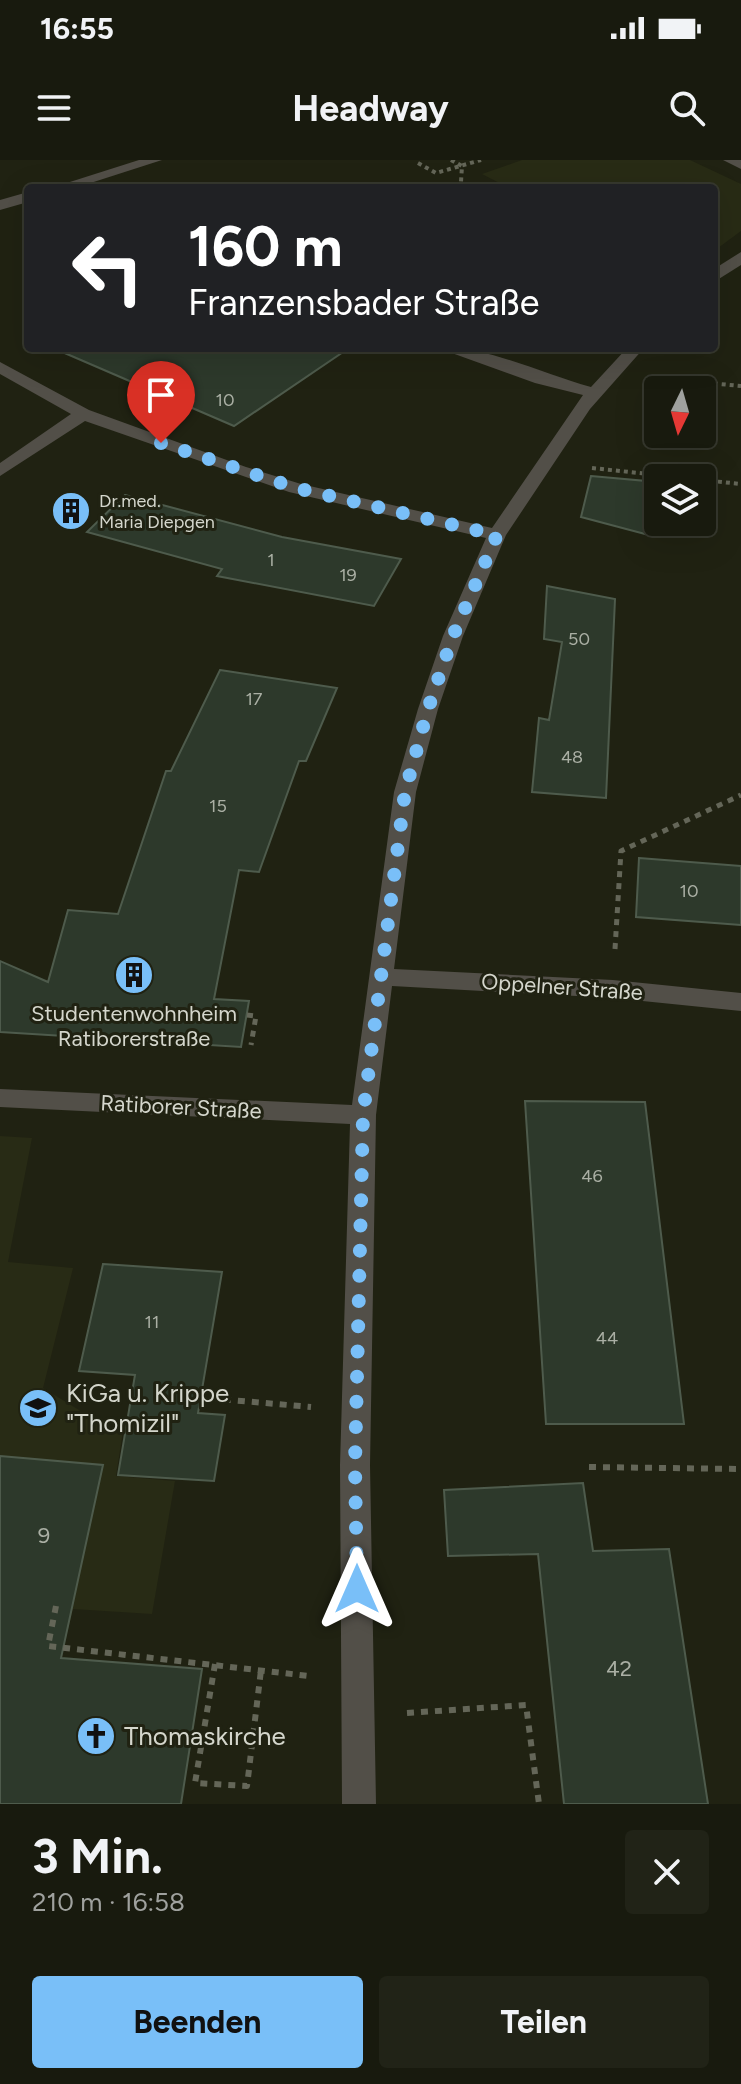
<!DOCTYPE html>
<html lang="de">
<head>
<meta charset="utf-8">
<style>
	body { margin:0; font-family:Figtree,sans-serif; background:#212317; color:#f1f3f6; height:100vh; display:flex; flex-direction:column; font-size:30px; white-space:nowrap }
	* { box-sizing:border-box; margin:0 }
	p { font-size:26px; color:#9fa19e }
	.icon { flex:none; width:44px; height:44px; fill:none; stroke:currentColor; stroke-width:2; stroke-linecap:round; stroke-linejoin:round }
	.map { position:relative; height:1644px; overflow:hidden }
	.drawer { display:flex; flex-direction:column; background:#181a0e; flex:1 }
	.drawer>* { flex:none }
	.top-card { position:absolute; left:24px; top:24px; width:694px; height:168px; border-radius:8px; box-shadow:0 8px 32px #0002,0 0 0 2px #36382e; background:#202124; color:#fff; overflow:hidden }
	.needle { width:52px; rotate:185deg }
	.controls { position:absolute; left:644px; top:216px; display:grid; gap:16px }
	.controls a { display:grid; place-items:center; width:72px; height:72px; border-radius:8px; background:#181a0e; box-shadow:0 8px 32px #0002,0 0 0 2px #36382e; font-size:40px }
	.pin { position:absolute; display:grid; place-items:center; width:68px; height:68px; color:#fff; margin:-82px -34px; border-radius:50% 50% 50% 0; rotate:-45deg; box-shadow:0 0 8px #0007 }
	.pin .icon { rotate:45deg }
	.me { position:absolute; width:88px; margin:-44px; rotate:0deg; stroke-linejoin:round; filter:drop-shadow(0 0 6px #0008) }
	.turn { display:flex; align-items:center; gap:28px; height:168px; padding:0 32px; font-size:36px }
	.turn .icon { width:104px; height:104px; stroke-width:2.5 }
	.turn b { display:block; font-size:56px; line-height:68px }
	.round { display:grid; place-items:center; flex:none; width:84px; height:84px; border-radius:8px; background:#212317 }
	.summary { display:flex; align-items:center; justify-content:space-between; height:136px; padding:0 32px }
	h1 { font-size:48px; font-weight:700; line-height:60px }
	.button { display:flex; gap:16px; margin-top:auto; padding:16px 32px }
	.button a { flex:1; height:92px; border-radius:8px; background:#79bff8; color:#111; font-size:32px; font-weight:700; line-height:92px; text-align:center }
	.button a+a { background:#212317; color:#f1f3f6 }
	.status { display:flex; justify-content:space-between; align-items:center; height:56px; padding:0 40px; background:#181a0e; direction:ltr }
	.status svg { height:22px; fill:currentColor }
	header { display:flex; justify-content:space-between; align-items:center; height:104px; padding:0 32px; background:#181a0e; font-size:36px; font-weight:700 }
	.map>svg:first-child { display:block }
</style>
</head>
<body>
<div class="status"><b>16:55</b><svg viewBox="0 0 49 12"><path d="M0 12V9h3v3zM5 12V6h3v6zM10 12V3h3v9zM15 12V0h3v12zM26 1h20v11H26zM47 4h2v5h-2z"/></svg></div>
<header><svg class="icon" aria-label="menu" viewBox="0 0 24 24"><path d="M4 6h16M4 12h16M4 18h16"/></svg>Headway<svg class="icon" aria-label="search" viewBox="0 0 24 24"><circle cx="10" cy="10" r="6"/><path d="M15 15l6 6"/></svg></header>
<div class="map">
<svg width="741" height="1644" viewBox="0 0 741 1644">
	<rect width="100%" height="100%" fill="#202212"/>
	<g fill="#282b15">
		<path d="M 522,0 L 690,0 L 741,24 L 741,71 L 714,91 L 714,28 L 509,28 L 482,14 Z"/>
		<path d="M 0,976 L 32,978 L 8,1102 L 73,1108 L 43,1228 L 110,1269 L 123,1271 L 116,1316 L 175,1321 L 152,1454 L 73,1449 L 61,1499 L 0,1494 Z"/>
	</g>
	<g fill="#2d392b" stroke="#4e5b4c" stroke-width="2">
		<path d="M 53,188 L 349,188 L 234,266 Z"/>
		<path d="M 591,316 L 657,322 L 645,374 L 581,357 Z"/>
		<path d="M 125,335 L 282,377 L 401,399 L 374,446 L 217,416 L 222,409 L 87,372 Z"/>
		<path d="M 547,426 L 615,439 L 606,638 L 532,632 L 539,558 L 549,560 L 562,482 L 544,479 Z"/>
		<path d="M 220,510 L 337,528 L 306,601 L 299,601 L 259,712 L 239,710 L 214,839 L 249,841 L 241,887 L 0,872 L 0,801 L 48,822 L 68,750 L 118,754 L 166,611 L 171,611 Z"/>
		<path d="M 639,698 L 741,706 L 741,765 L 636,757 Z"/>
		<path d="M 525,941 L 645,942 L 684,1264 L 546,1264 Z"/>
		<path d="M 103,1104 L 222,1112 L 198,1253 L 225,1255 L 214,1321 L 118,1315 L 135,1215 L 79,1211 Z"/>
		<path d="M 0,1296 L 103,1305 L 61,1498 L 202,1509 L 181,1644 L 0,1644 Z"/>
		<path d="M 583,1323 L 593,1391 L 669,1389 L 708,1644 L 564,1644 L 538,1394 L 448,1396 L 444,1330 Z"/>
	</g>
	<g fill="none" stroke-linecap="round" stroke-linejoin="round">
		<g stroke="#646658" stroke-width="4" stroke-dasharray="4 4" stroke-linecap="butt">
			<path d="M 451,0 L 462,6 L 461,22"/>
			<path d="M 418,3 L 436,13 L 481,0"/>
			<path d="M 658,218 L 741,226"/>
			<path d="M 592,308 L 686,318"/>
			<path d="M 702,320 L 741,324"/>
		</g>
		<g stroke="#646658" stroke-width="5" stroke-dasharray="6 6" stroke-linecap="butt">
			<path d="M 615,789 L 621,691 L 741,635"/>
			<path d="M 247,855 L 256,856 L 251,885"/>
		</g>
		<g stroke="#646658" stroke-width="6" stroke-dasharray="7 7" stroke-linecap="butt">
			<path d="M 196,1237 L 311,1247"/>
			<path d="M 589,1307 L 741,1309"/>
			<path d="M 56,1446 L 48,1486 L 309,1516"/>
			<path d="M 215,1504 L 195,1623 L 247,1626 L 261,1510"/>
			<path d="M 407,1553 L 526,1545 L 539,1644"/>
		</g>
		<g fill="#524f48" fill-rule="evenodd">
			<path d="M 139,0 L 162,0 L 75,28 L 51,28 Z"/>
			<path d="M 723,0 L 741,0 L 741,9 Z"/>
			<path d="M 28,32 L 28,42 L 0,50 L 0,40 Z"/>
			<path d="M 741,92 L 741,105 L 714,122 L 714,109 Z"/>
			<path d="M 447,188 C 491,188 546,215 591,227 L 627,188 L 644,188 L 590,249 L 506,375 L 463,476 L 438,549 L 416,632 L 394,809 L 613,820 L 741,833 L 741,851 L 613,838 L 392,826 L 376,955 L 370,1305 L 376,1644 L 342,1644 L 340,1305 L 350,964 L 0,947 L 0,929 L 352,945 L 394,632 L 418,549 L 443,476 L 486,378 L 289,332 L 85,261 L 0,316 L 0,303 L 71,254 L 0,214 L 0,202 L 89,250 L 246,307 L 301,324 L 492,368 L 583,235 L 535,223 L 449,192 Z"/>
		</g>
	</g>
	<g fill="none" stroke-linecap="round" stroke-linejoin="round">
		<path stroke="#79bff8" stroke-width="14" stroke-dasharray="0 25.2" d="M 161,283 L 296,328 L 497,375 L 453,476 L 428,549 L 405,632 L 363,955 L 355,1305 L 357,1429"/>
	</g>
	<defs>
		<symbol id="building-disc" viewBox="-11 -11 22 22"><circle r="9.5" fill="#79bff8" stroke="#202212"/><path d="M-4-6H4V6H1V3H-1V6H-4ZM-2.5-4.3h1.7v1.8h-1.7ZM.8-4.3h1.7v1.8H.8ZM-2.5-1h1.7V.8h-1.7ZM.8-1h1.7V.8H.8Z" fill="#111"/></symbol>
		<symbol id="school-disc" viewBox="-11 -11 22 22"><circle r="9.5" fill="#79bff8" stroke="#202212"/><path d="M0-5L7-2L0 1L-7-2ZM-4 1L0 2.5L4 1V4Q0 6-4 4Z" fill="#111"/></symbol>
		<symbol id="church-disc" viewBox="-11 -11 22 22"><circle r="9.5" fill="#79bff8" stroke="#202212"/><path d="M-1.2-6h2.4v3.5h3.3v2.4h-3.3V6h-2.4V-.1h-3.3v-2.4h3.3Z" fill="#111"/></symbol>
	</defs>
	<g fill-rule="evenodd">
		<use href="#building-disc" x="49" y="329" width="44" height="44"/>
		<use href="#building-disc" x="112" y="793" width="44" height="44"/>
		<use href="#school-disc" x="16" y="1226" width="44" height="44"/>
		<use href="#church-disc" x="74" y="1554" width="44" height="44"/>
	</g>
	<g text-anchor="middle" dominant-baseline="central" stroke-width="6" stroke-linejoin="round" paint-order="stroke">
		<g font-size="18" fill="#aaafa4">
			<text x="225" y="240">10</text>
			<text x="271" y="400">1</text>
			<text x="348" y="415">19</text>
			<text x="579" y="479">50</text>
			<text x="254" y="539">17</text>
			<text x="572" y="597">48</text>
			<text x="218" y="646">15</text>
			<text x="689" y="731">10</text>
			<text x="592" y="1016">46</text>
			<text x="152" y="1162">11</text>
			<text x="607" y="1178">44</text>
		</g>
		<g font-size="18" fill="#d4d6cc" stroke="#202212" text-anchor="start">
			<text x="99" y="341">Dr.med.<tspan x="99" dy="21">Maria Diepgen</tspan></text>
		</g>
		<g font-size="22" fill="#d4d6cc" stroke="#202212">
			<text transform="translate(562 827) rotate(4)">Oppelner Straße</text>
			<text transform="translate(181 947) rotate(3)">Ratiborer Straße</text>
		</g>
		<g font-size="22" fill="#d4d6cc" stroke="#202212">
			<text x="134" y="853">Studentenwohnheim<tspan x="134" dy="25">Ratiborerstraße</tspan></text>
		</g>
		<g font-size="22" fill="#aaafa4">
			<text x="44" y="1375">9</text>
			<text x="619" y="1508">42</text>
		</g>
		<g font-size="26" fill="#d4d6cc" stroke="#202212" text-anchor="start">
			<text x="66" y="1233">KiGa u. Krippe<tspan x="66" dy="30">"Thomizil"</tspan></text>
			<text x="124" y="1576">Thomaskirche</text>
		</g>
	</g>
</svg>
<div class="controls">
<a><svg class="needle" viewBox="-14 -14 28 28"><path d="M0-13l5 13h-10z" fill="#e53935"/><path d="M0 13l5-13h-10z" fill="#9fa19e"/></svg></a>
<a><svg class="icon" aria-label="layers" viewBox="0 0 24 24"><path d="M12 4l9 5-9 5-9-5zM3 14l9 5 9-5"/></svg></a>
</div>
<div class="pin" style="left:161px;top:283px;background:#d93025"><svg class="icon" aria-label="arrive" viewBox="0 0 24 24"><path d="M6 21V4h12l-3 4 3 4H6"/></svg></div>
<svg class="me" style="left:357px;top:1429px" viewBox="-20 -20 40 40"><path d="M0-17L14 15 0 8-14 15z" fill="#79bff8" stroke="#fff" stroke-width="4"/></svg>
<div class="top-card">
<div class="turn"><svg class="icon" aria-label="left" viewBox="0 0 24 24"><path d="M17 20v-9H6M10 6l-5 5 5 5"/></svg><div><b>160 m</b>Franzensbader Straße</div></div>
</div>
</div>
<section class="drawer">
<div class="summary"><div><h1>3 Min.</h1><p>210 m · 16:58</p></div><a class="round"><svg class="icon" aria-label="close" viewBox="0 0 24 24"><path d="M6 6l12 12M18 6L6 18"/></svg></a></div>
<div class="button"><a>Beenden</a><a>Teilen</a></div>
</section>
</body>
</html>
